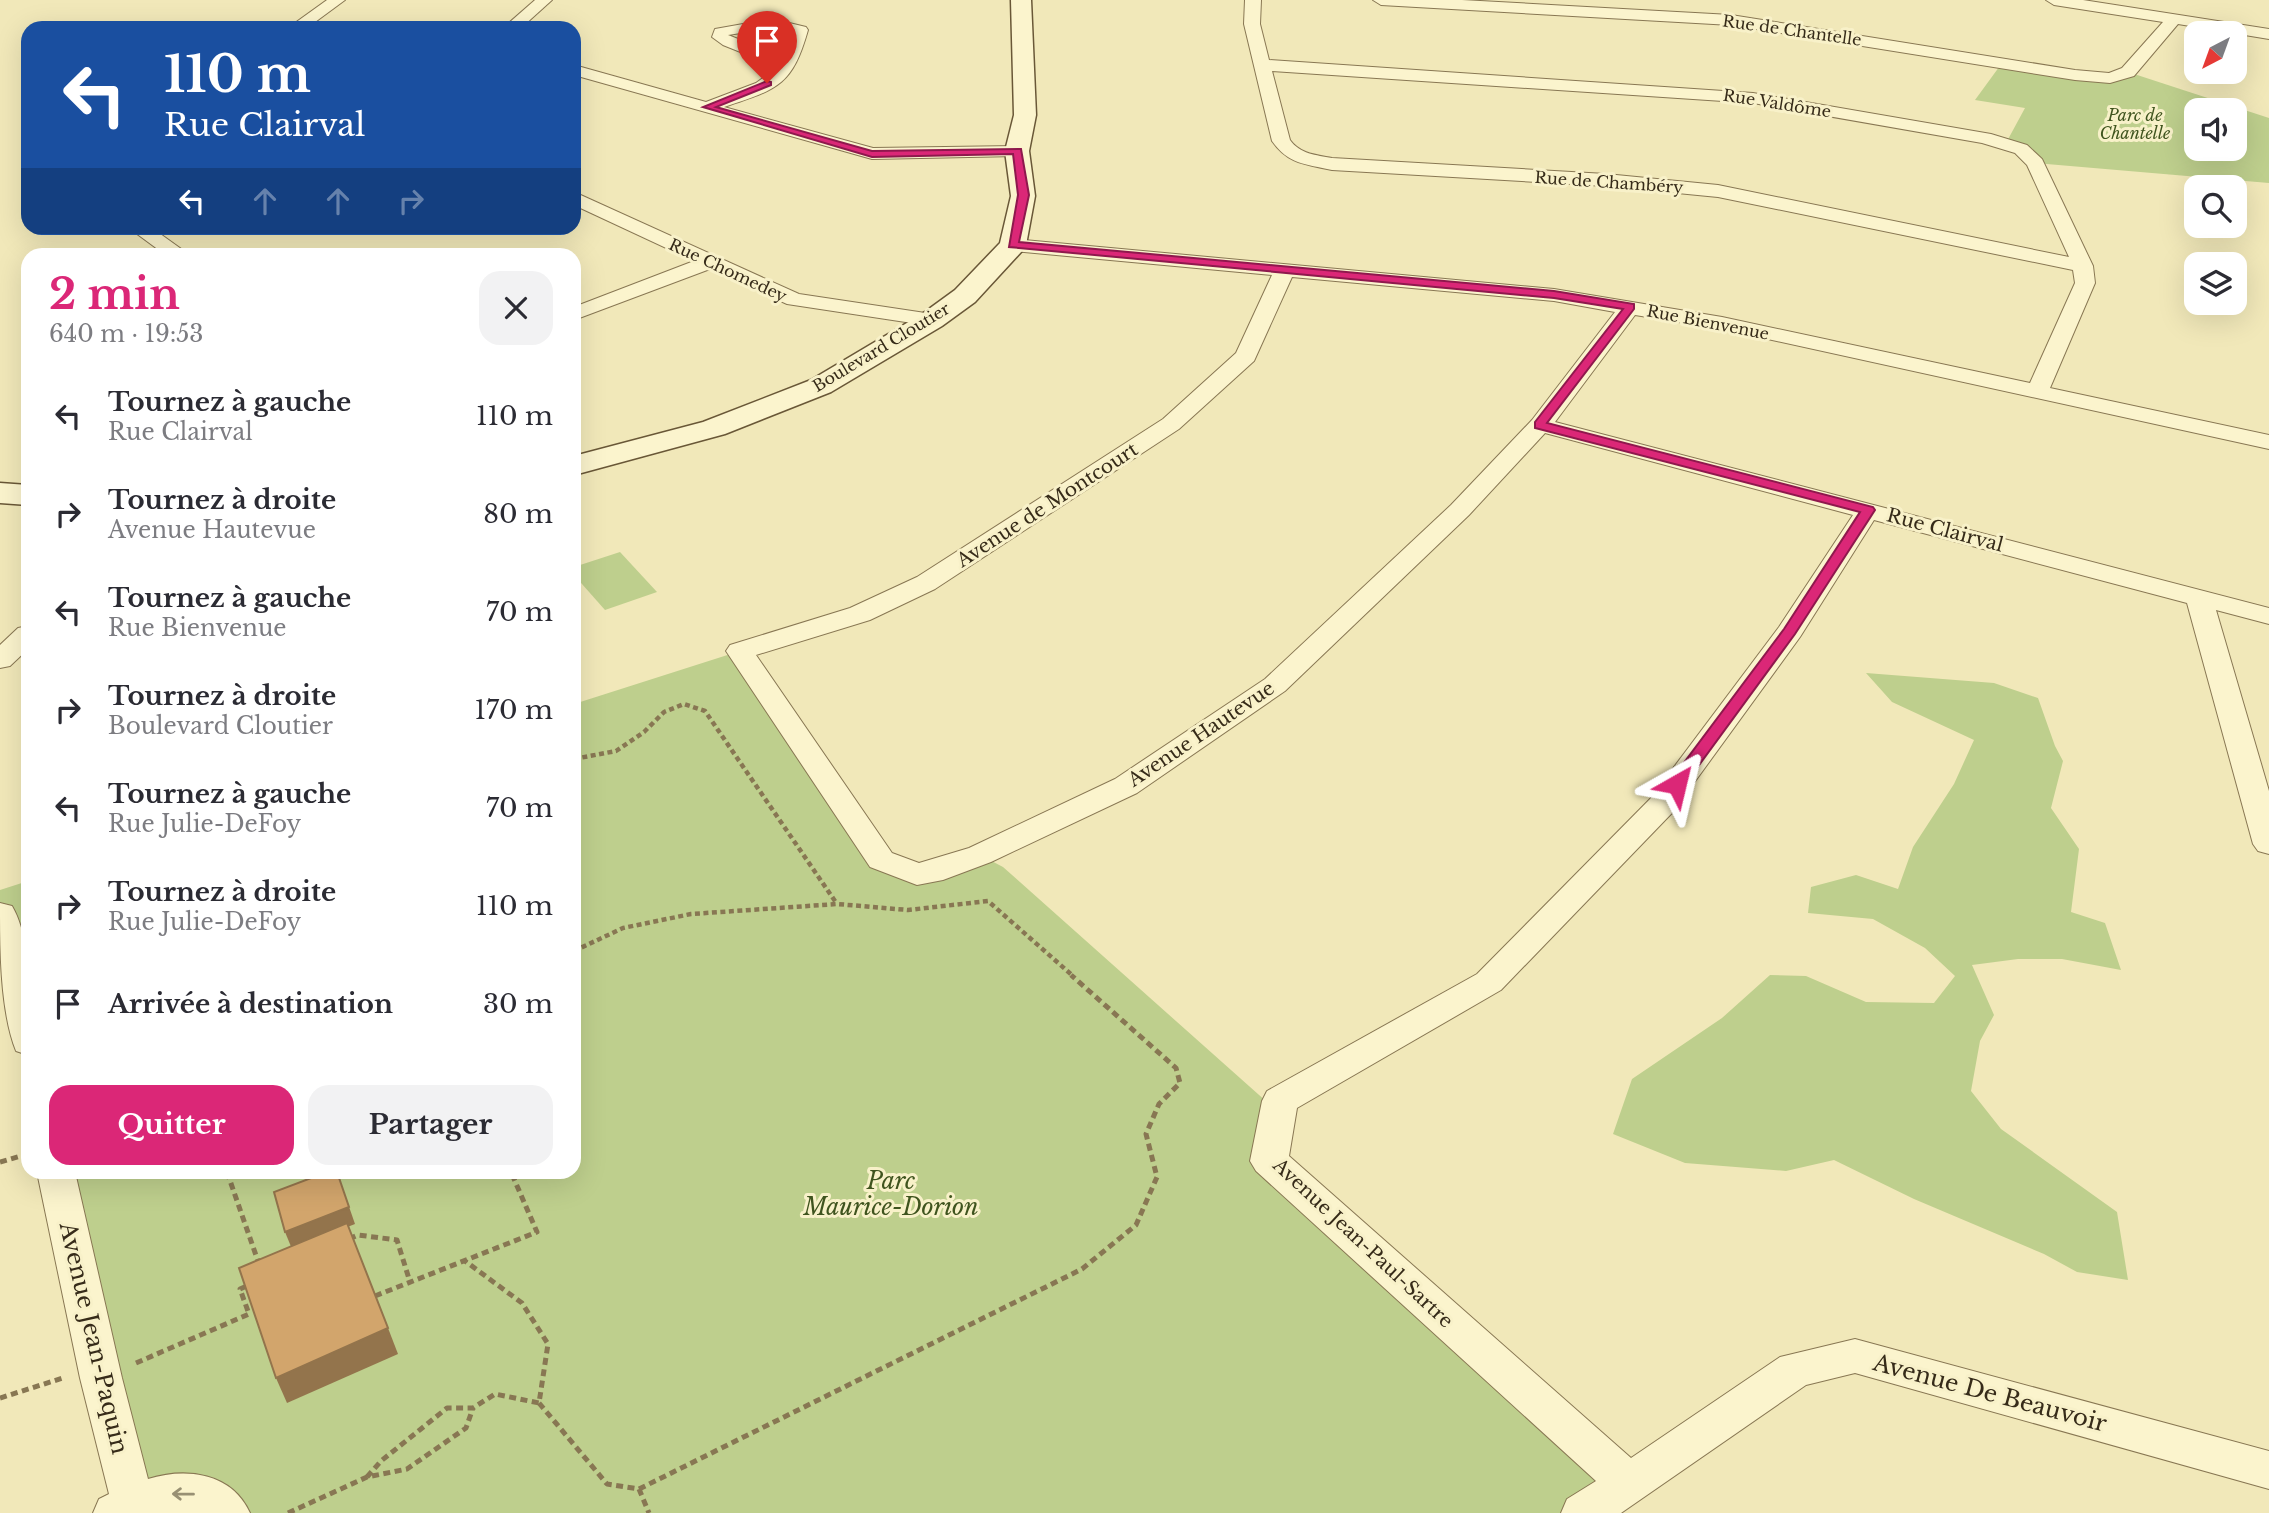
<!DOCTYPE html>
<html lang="fr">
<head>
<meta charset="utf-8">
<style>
	body { margin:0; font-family:"Libre Baskerville",serif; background:#f2f2f3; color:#2b2b33; height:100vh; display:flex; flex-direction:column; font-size:26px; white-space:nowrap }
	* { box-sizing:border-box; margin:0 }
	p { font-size:23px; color:#7c7c81 }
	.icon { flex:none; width:38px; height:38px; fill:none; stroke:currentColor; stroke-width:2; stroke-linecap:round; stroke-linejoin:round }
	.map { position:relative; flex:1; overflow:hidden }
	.side { position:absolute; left:21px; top:248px; width:560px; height:931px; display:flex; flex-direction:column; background:#fff; border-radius:21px; box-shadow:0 7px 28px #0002 }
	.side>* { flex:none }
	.top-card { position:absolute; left:21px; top:21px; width:560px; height:214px; border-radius:21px; box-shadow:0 7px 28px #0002; background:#1a4fa0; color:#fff; overflow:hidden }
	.needle { width:46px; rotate:221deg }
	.fabs { position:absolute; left:2184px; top:21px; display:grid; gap:14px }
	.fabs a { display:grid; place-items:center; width:63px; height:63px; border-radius:14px; background:#fff; box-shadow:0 7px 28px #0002; font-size:35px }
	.pin { position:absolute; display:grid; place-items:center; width:60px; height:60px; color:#fff; margin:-72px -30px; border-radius:50% 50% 50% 0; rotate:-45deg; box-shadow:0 0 7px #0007 }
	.pin .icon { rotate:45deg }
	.me { position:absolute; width:77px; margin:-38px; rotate:37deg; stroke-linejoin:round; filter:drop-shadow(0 0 5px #0008) }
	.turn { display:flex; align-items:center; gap:24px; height:147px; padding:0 28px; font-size:32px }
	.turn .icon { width:91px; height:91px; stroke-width:2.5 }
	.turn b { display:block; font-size:49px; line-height:60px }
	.lanes { display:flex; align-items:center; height:66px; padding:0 28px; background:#0003; justify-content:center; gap:35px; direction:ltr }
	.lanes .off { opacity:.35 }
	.round { display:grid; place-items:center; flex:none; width:74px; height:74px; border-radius:21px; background:#f2f2f3 }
	.summary { display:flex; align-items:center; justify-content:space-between; height:119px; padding:0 28px }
	h1 { font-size:42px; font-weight:700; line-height:52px; color:#db2777 }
	.button { display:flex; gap:14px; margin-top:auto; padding:14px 28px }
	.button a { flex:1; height:80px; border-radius:21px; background:#db2777; color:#fff; font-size:28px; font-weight:700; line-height:80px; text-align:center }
	.button a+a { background:#f2f2f3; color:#2b2b33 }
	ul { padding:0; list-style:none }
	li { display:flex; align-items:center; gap:21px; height:98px; padding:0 28px }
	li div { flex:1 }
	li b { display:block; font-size:26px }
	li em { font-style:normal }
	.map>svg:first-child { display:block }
</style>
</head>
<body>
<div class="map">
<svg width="2269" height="1513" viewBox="0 0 2269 1513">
	<rect width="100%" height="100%" fill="#f1e8b9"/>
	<g fill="#becf8d" fill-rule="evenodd">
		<path d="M 2002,63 L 2075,75 L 2128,72 L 2269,118 L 2269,183 L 2035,163 L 2006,143 L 2025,108 L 1975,100 ZM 2196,110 L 2235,110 L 2235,149 L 2196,149 Z"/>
		<path d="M 620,552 L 657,592 L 605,610 L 574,575 L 574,567 Z"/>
		<path d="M 740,651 L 881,860 L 918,874 L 980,855 L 1003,867 L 1277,1111 L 1269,1161 L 1629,1484 L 1583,1513 L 228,1513 L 133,1503 L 56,1173 L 574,1172 L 574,704 Z"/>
		<path d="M 1866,673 L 1994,683 L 2038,698 L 2055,746 L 2063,761 L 2051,808 L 2079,849 L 2071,912 L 2105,923 L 2121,970 L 2062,959 L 2018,959 L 1972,965 L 1994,1015 L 1980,1041 L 1971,1091 L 2001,1129 L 2117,1212 L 2128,1280 L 2077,1272 L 2044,1254 L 1914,1199 L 1834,1160 L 1786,1171 L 1685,1163 L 1613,1134 L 1632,1079 L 1722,1018 L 1770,975 L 1806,976 L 1866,1002 L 1934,1003 L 1955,976 L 1925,948 L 1873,919 L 1808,913 L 1811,887 L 1856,875 L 1898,889 L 1913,847 L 1954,784 L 1974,740 L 1892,702 Z"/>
		<path d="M 28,881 L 28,1042 L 0,914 L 0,890 Z"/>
	</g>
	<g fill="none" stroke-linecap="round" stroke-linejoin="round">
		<defs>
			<g id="street">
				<path d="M 327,0 L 345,0 L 307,28 L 288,28 Z"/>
				<path d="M 535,0 L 552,0 L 521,28 L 503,28 Z"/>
				<path d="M 1245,0 L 1261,0 L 1260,24 L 1269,60 L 1753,93 L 1991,134 L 2027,145 L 2042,159 L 2093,266 L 2095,283 L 2050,388 L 2269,435 L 2269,449 L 1722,329 L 1635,315 L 1555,422 L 2269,608 L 2269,624 L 2216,610 L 2269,791 L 2269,854 L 2258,851 L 2253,844 L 2187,603 L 1874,520 L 1800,637 L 1672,813 L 1501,990 L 1297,1108 L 1289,1156 L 1631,1458 L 1780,1357 L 1855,1339 L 2269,1451 L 2269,1489 L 1855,1373 L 1806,1385 L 1621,1513 L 1561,1513 L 1567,1499 L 1596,1481 L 1256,1171 L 1250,1161 L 1262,1101 L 1267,1091 L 1477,974 L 1650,799 L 1779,627 L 1853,515 L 1545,433 L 1469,515 L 1285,691 L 1137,793 L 991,862 L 943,880 L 917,885 L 870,867 L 726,651 L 730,645 L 850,608 L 917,577 L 1163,419 L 1236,353 L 1272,275 L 1013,251 L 1006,249 L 1003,245 L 1006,241 L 1013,239 L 1554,289 L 1722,317 L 2030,383 L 2075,283 L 2073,270 L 1718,197 L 1606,186 L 1332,170 C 1305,164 1288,164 1272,141 L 1244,24 ZM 1272,71 L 1753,103 L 1982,143 L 2015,153 L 2027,165 L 2069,257 L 1718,185 L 1606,174 L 1332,158 C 1316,155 1300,154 1290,140 ZM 1292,277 L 1554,301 L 1615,312 L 1532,420 L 1451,505 L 1265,679 L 1115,779 L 969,848 L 919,863 L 892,853 L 756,655 L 870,620 L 935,589 L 1179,429 L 1254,361 Z"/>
				<path d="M 1373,0 L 1462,0 L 1731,15 L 2075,70 L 2109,73 L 2122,68 L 2163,22 L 2054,5 L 2046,0 L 2083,0 L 2269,29 L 2269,39 L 2178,24 L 2134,76 L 2110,83 L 2075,80 L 1731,25 L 1381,5 Z"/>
				<path d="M 760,21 L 781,21 L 806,27 L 808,30 C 792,86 778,89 724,107 L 873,148 L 1017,146 L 1026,151 L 1017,156 L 872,159 L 574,75 L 574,65 L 706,102 L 756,83 L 778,67 L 723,45 L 712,37 L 715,29 ZM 760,30 L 791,32 L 784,57 L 728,35 Z"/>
				<path d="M 574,192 L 799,294 L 932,314 L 940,315 L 943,320 L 940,325 L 932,326 L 787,304 L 710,269 L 574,320 L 574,307 L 694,261 L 574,205 Z"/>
				<path d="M 129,228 L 152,228 L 191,256 L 167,256 Z"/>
				<path d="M 28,626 L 28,649 L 10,666 L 0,668 L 0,645 L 18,628 Z"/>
				<path d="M 0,903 L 12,906 C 34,943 28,1012 28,1055 L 16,1051 C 0,1011 0,948 0,903 Z"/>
				<path d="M 37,1172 L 75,1172 L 122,1378 L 148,1479 C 187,1467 232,1473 250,1513 L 93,1513 L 99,1499 L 109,1494 L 80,1378 Z"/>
			</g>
			<g id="secondary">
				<path d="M 1011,0 L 1031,0 L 1036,115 L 1029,151 L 1035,196 L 1026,245 L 1022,251 L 975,302 L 942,326 L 831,392 L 725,434 L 574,475 L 574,456 L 703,422 L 811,380 L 922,314 L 955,290 L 1000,243 L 1011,196 L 1005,151 L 1014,115 Z"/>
				<path d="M 0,483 L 28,485 L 28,505 L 0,503 Z"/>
			</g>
		</defs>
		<use href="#street" stroke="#887753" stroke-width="2"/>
		<use href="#secondary" stroke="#695737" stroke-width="3"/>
		<g stroke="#887753" stroke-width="4.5" stroke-dasharray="5 3.5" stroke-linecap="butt">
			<path d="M 574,759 L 616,751 L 644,732 L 664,712 L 684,704 L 705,711 L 837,904"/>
			<path d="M 574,951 L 623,928 L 691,914 L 837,904 L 908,910 L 988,901 L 1073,976"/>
		</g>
		<g stroke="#887753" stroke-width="5" stroke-dasharray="7 4.5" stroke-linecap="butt">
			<path d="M 0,1162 L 28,1154"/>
			<path d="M 227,1172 L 259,1264"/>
			<path d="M 349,1239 L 358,1235 L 397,1240 L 410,1282"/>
			<path d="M 375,1296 L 537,1232 L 511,1172"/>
			<path d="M 136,1363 L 249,1314 L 240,1289 L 249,1285"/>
			<path d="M 0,1398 L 63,1378"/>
			<path d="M 539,1403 L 607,1484 L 639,1489 L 649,1513"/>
			<path d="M 367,1477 L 381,1461 L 447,1408 L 473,1408 L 495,1394 L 539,1403 L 548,1344 L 522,1303 L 465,1261"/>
			<path d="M 639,1489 L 1082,1269 L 1136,1225 L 1157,1177 L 1146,1134 L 1159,1104 L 1180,1083 L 1176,1068 L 1071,975"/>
			<path d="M 288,1513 L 367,1477 L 407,1469 L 466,1428 L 473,1408"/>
		</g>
		<use href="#street" fill="#fbf4cd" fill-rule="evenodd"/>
		<use href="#secondary" fill="#fbf4cd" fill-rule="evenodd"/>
	</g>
	<g fill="#93744c">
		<path d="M 337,1172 L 355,1224 L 292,1249 L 285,1232 Z"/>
		<path d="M 388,1328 L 398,1354 L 287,1403 L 276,1378 Z"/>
	</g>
	<g fill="#d2a56c" stroke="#93744c" stroke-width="2">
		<path d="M 327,1172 L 337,1172 L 349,1207 L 285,1232 L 274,1192 Z"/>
		<path d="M 347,1223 L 388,1328 L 276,1378 L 239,1268 Z"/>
	</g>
	<defs><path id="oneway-shaft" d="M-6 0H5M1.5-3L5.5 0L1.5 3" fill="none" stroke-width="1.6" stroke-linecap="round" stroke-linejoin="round" transform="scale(1.75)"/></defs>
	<use stroke="#989073" href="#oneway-shaft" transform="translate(183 1494) rotate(-179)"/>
	<path fill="#db2777" stroke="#8e194d" stroke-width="2" d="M 767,81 L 771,82 L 771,85 L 716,107 L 872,151 L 1021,149 L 1029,195 L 1019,242 L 1554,291 L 1634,304 L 1634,309 L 1547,423 L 1873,507 L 1875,510 L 1795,634 L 1683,787 L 1671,787 L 1669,784 L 1671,780 L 1784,629 L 1860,512 L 1535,428 L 1535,422 L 1623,309 L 1554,298 L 1009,247 L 1018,195 L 1013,154 L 872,157 L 703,107 Z"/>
	<g text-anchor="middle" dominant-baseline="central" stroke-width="6" stroke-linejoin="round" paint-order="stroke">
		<g font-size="16" fill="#362b19" stroke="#f8f1c9">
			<text transform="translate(1792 30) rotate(8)">Rue de Chantelle</text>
			<text transform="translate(1777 103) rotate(9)">Rue Valdôme</text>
			<text transform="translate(1609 182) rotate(4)">Rue de Chambéry</text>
			<text transform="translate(728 270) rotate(25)">Rue Chomedey</text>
			<text transform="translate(1708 322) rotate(11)">Rue Bienvenue</text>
			<text transform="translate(881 347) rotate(-31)">Boulevard Cloutier</text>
		</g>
		<g font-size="16" font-style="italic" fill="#3f541e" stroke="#f8f1c9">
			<text x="2135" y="115">Parc de<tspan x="2135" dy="18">Chantelle</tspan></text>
		</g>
		<g font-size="19" fill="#362b19" stroke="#f8f1c9">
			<text transform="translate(1047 505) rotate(-33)">Avenue de Montcourt</text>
			<text transform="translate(1945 530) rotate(15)">Rue Clairval</text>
			<text transform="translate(1201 734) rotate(-34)">Avenue Hautevue</text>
			<text transform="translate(1363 1243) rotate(43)">Avenue Jean-Paul-Sartre</text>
		</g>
		<g font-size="23" font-style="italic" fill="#3f541e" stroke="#f8f1c9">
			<text x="891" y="1181">Parc<tspan x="891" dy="26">Maurice-Dorion</tspan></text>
		</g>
		<g font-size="23" fill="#362b19" stroke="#f8f1c9">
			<text transform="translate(94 1338) rotate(77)">Avenue Jean-Paquin</text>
			<text transform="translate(1990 1393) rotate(15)">Avenue De Beauvoir</text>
		</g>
	</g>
</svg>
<div class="fabs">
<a><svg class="needle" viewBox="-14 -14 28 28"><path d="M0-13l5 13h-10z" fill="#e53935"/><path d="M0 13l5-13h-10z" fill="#7c7c81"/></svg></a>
<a><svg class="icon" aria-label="sound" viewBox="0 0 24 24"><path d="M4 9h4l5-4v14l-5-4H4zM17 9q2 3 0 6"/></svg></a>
<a><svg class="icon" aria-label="search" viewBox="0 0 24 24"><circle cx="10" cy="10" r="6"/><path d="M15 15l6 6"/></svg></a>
<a><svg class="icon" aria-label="layers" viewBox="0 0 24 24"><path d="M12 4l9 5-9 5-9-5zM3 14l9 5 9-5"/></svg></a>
</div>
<div class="pin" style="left:767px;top:83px;background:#d93025"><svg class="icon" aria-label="arrive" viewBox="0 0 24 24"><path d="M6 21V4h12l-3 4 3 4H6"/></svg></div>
<svg class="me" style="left:1677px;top:784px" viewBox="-20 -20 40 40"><path d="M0-17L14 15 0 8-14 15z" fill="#db2777" stroke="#fff" stroke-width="4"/></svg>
<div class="top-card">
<div class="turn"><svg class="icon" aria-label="left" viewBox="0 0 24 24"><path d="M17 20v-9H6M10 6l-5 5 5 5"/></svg><div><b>110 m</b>Rue Clairval</div></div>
<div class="lanes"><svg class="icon" aria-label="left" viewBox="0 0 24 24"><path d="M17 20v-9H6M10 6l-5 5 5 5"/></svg><svg class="icon off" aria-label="ahead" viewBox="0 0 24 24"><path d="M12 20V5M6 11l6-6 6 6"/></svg><svg class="icon off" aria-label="ahead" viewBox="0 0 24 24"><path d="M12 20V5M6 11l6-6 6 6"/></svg><svg class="icon off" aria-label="right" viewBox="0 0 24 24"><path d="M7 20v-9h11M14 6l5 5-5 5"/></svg></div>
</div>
<section class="side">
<div class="summary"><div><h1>2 min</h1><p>640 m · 19:53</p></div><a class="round"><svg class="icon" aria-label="close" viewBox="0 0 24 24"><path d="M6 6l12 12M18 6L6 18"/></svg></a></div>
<ul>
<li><svg class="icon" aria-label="left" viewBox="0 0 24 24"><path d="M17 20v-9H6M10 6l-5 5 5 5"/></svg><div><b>Tournez à gauche</b><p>Rue Clairval</p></div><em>110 m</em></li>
<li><svg class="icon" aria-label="right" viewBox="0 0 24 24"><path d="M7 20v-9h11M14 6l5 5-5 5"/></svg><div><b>Tournez à droite</b><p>Avenue Hautevue</p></div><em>80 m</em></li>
<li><svg class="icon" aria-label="left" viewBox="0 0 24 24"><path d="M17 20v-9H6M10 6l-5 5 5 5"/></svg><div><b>Tournez à gauche</b><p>Rue Bienvenue</p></div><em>70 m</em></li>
<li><svg class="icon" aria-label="right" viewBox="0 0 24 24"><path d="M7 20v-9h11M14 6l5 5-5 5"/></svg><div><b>Tournez à droite</b><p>Boulevard Cloutier</p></div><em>170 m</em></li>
<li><svg class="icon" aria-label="left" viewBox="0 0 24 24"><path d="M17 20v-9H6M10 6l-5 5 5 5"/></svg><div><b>Tournez à gauche</b><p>Rue Julie-DeFoy</p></div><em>70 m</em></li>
<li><svg class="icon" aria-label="right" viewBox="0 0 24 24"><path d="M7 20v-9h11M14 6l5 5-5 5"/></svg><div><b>Tournez à droite</b><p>Rue Julie-DeFoy</p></div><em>110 m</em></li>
<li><svg class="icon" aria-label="arrive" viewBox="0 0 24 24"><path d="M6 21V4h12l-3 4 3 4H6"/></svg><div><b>Arrivée à destination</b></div><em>30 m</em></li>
</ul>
<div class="button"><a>Quitter</a><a>Partager</a></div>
</section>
</div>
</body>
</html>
